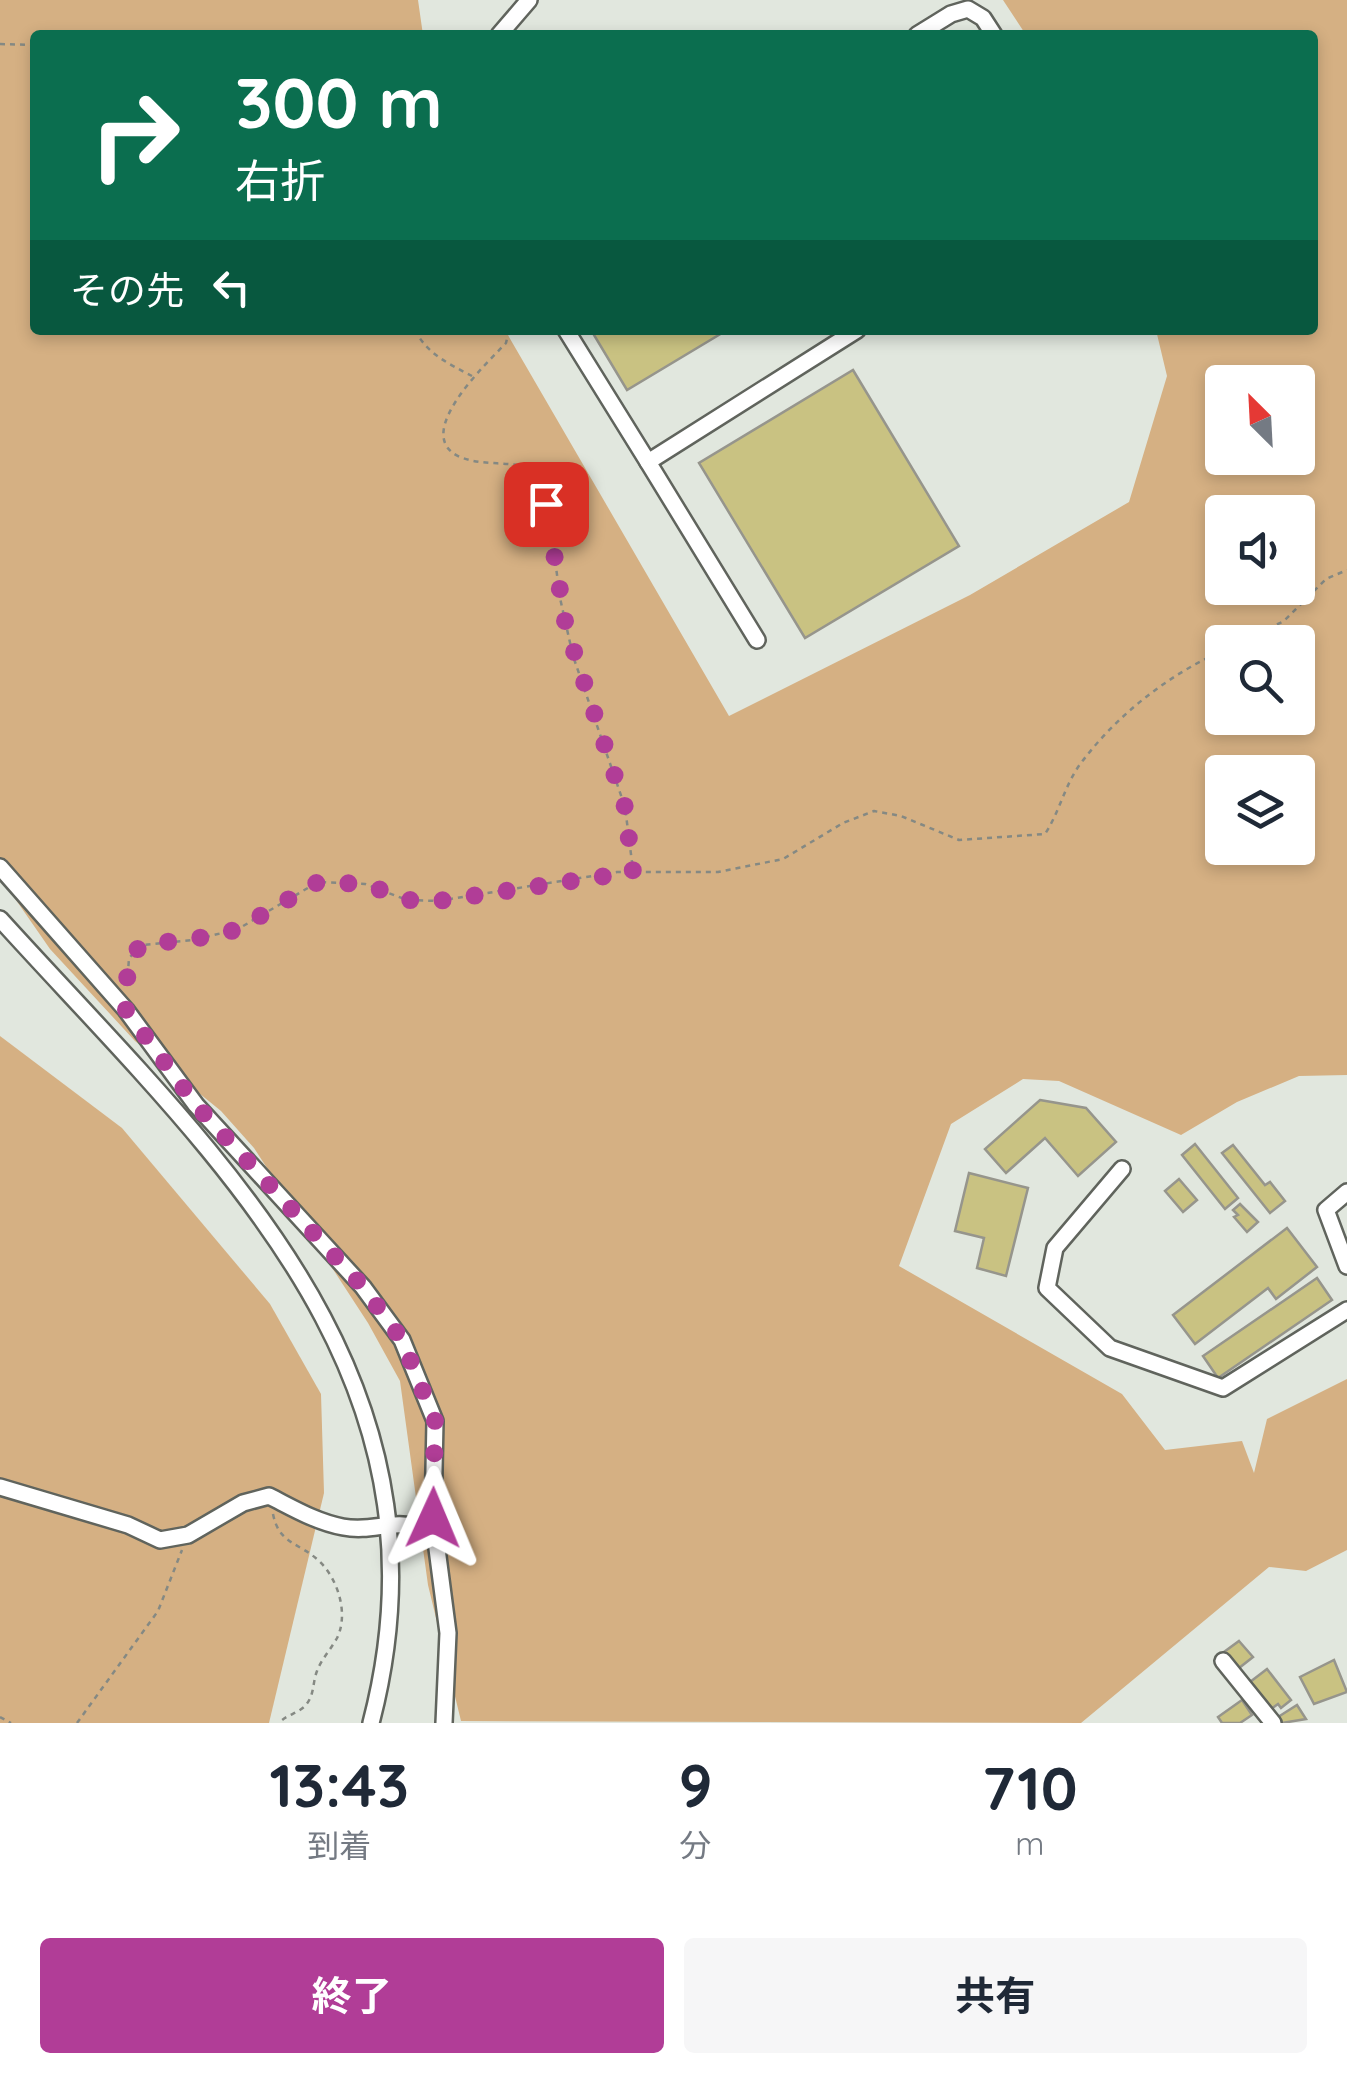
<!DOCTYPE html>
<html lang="ja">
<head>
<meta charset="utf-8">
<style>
	body { margin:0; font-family:Quicksand,"Noto Sans JP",sans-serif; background:#f6f6f7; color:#1f2937; height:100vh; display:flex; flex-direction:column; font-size:38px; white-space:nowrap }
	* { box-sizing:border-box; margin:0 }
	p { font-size:32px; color:#747a83 }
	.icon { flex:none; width:55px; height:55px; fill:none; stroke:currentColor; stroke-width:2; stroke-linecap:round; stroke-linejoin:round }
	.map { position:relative; height:1723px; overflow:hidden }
	.drawer { display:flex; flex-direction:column; background:#fff; flex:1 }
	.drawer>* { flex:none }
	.guide { position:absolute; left:30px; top:30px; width:1288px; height:305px; border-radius:10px; box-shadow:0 5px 15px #0003; background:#0b6e4f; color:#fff; overflow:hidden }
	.needle { width:65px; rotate:336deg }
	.fabs { position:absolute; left:1205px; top:365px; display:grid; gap:20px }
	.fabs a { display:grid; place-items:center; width:110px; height:110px; border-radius:10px; background:#fff; box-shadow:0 5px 15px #0003; font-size:50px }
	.pin { position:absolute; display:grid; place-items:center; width:85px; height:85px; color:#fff; margin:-42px; border-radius:20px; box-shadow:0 5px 15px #0006 }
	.me { position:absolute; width:110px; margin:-55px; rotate:1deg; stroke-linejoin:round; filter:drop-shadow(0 0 8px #0008) }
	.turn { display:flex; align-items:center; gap:35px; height:210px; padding:0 40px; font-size:45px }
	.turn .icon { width:130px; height:130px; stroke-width:2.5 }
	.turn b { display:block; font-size:70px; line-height:85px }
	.then { display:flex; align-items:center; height:95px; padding:0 40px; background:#0003; gap:20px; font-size:38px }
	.eta { display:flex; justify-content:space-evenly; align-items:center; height:170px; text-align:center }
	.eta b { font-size:60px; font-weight:700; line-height:70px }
	.primary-button { display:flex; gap:20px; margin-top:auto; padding:20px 40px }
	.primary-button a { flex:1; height:115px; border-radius:10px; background:#b13d97; color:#fff; font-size:40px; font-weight:700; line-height:115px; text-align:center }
	.primary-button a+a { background:#f6f6f7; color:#1f2937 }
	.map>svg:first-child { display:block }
</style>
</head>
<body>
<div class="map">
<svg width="1347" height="1723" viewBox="0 0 1347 1723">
	<rect width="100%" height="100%" fill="#e1e7de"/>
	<g fill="#d5b083" fill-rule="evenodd">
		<path d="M 0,0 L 418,0 L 423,35 L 35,35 L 35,330 L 505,330 L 729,716 L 970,595 L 1129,502 L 1167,376 L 1156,330 L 1312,330 L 1312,35 L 1026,35 L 1003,0 L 1347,0 L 1347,1075 L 1299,1076 L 1237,1102 L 1181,1135 L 1059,1081 L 1023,1079 L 951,1124 L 899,1266 L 1122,1394 L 1165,1450 L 1242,1441 L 1254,1473 L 1267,1419 L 1347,1379 L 1347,1550 L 1306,1571 L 1269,1567 L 1081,1723 L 461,1721 L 428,1585 L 400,1381 L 368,1323 L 254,1148 L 221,1111 L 135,1041 L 50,949 L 0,877 ZM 1222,382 L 1298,382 L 1298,458 L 1222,458 ZM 1222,512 L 1298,512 L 1298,588 L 1222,588 ZM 1222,642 L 1298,642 L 1298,718 L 1222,718 ZM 1222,772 L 1298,772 L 1298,848 L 1222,848 Z"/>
		<path d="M 0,1036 L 122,1128 L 270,1304 L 321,1394 L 324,1493 L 269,1723 L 0,1723 Z"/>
	</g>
	<g fill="#c9c282" stroke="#96958c" stroke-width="2.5">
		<path d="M 591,330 L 727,330 L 627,390 Z"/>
		<path d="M 853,370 L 959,546 L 805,638 L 699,463 Z"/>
		<path d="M 1040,1100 L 1086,1108 L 1116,1142 L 1078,1176 L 1045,1138 L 1006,1173 L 985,1149 Z"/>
		<path d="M 1195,1144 L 1238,1198 L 1225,1209 L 1182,1155 Z"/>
		<path d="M 1233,1145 L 1265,1185 L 1270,1182 L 1285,1201 L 1270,1213 L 1222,1153 Z"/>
		<path d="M 969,1173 L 1028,1188 L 1006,1276 L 977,1268 L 984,1238 L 955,1231 Z"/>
		<path d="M 1179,1179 L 1197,1200 L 1183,1212 L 1165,1191 Z"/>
		<path d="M 1240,1204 L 1258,1222 L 1247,1232 L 1234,1217 L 1238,1215 L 1233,1210 Z"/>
		<path d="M 1287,1228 L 1317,1267 L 1276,1299 L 1268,1288 L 1195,1344 L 1173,1315 Z"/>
		<path d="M 1317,1278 L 1332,1300 L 1218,1378 L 1203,1356 Z"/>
		<path d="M 1239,1641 L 1253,1657 L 1239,1668 L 1224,1652 Z"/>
		<path d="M 1334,1660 L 1347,1692 L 1314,1704 L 1300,1677 Z"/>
		<path d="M 1267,1669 L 1291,1700 L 1281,1708 L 1278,1704 L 1271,1709 L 1250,1682 Z"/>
		<path d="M 1242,1700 L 1252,1715 L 1240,1723 L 1222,1723 L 1218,1717 Z"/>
		<path d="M 1297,1705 L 1306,1719 L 1282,1723 L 1278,1717 Z"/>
	</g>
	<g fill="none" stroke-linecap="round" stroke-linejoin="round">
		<defs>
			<g id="minor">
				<path d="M 499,35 L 529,0"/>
				<path d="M 917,35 L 951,14 L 968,9 L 983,18 L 994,35"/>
				<path d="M 566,330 L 648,462"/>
				<path d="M 757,640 L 648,462 L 857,330"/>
				<path d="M 0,867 L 126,1010 L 196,1105 L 363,1287 L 402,1340 L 435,1421 L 433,1518 L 448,1633 L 444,1723"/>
				<path d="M 0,919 C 213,1154 463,1370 371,1723"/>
				<path d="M 1122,1169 L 1055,1248 L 1047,1288 L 1110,1348 L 1223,1388 L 1347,1310"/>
				<path d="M 1347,1192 L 1326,1210 L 1347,1266"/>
				<path d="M 0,1487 L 128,1525 L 160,1540 L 188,1535 L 243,1503 L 269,1496 C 293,1508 316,1522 343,1527 C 379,1534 399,1512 435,1537"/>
				<path d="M 1223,1661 L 1273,1723"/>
			</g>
		</defs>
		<use href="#minor" stroke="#60645d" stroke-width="20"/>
		<g stroke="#858983" stroke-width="2.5" stroke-dasharray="5 5" stroke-linecap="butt">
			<path d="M 0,44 L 35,45"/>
			<path d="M 415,330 C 427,354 449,364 472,376"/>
			<path d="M 509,330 L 506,343 C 487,363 410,435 460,457 C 487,468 518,458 544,474 L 560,598 L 573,656 L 625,807 L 633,870"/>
			<path d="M 1241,642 L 1284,621 L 1326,579 L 1347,570"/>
			<path d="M 127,986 L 129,958 L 142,945 L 194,940 L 238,929 L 318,882 L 365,884 L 407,900 L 438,901 L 617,872 L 718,872 L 783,859 L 843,823 L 874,811 L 901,816 L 959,840 L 1045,834 C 1060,811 1065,784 1081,763 C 1117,715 1168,675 1222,651"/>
			<path d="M 273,1514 C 279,1544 298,1542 318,1560 C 338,1578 349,1614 337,1638 C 331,1649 321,1660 317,1671 C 312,1684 315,1696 304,1707 C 296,1714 286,1715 279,1723"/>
			<path d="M 0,1717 L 11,1723"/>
			<path d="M 77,1723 L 158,1611 L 182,1550"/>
		</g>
		<use href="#minor" stroke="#fff" stroke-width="15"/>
	</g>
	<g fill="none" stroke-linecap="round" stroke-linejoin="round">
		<path stroke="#b13d97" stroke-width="18" stroke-dasharray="0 32.4" d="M 433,1518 L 435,1421 L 402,1340 L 363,1287 L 196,1105 L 126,1010 L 128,958 L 142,945 L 214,936 L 238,929 L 318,882 L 365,884 L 407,900 L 438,901 L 633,872 L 625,807 L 566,627 L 546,504"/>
	</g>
</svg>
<div class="fabs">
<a><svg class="needle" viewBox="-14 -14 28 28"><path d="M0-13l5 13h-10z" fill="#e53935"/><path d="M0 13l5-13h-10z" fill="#747a83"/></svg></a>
<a><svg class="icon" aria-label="sound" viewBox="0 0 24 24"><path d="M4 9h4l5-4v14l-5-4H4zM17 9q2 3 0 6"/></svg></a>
<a><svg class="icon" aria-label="search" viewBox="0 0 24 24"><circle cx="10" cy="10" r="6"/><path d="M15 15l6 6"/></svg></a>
<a><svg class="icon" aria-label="layers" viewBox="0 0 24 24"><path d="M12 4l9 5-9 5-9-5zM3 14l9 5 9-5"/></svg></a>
</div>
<div class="pin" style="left:546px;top:504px;background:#d93025"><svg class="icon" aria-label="arrive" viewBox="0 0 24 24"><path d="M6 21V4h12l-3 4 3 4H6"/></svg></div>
<svg class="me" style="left:433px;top:1518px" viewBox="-20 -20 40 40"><path d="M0-17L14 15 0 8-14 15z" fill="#b13d97" stroke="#fff" stroke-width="4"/></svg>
<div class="guide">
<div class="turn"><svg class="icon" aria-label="right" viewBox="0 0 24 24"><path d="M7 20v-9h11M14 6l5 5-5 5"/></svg><div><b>300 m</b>右折</div></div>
<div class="then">その先<svg class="icon" aria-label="left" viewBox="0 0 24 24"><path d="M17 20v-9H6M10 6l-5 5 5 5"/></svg></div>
</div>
</div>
<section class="drawer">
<div class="eta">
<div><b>13:43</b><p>到着</p></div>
<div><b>9</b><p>分</p></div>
<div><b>710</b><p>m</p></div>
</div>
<div class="primary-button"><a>終了</a><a>共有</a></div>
</section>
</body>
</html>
